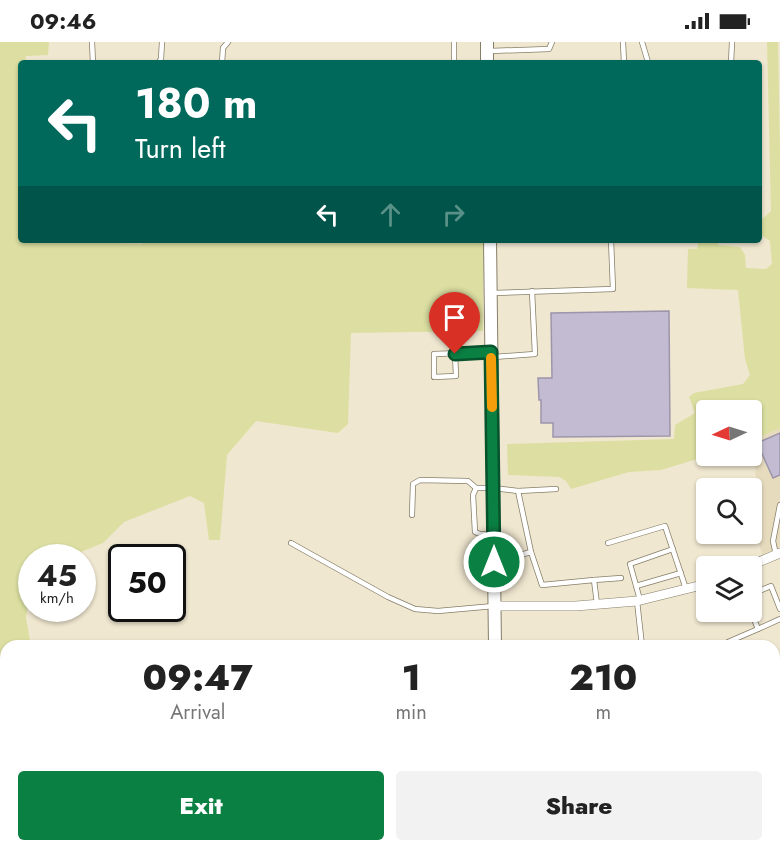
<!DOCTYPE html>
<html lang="en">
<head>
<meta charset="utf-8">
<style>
	body { margin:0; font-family:Jost,sans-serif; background:#f2f2f2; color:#222; height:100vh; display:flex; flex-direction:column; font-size:22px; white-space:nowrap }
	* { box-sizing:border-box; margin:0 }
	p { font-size:20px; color:#767676 }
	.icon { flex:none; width:33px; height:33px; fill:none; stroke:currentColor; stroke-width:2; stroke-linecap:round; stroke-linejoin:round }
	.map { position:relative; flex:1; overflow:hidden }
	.drawer { position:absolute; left:0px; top:598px; width:780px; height:212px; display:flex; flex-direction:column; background:#fff; border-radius:18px 18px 0 0; box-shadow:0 2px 4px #0004 }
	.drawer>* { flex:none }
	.banner { position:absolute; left:18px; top:18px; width:744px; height:183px; border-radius:6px; box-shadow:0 2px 4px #0004; background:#00695c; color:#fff; overflow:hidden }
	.needle { width:39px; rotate:266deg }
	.buttons { position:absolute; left:696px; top:358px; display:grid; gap:12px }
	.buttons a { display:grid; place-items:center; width:66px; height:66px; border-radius:6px; background:#fff; box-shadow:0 2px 4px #0004; font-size:30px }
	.speed { position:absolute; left:18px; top:502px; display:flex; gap:12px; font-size:30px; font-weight:700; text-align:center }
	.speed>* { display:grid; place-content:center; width:78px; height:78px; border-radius:50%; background:#fff; box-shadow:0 2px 4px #0004; line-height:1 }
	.speed small { font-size:15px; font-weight:400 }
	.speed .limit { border:3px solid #111; border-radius:9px; background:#fff; color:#111 }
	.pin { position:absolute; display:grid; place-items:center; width:51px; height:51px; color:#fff; margin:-62px -26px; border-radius:50% 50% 50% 0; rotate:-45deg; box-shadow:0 0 6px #0007 }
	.pin .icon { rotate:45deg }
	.me { position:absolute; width:66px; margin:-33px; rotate:0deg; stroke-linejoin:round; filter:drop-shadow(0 0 4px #0008) }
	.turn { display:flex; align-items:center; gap:21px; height:126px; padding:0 18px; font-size:27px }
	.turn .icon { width:78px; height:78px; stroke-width:2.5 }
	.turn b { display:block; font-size:42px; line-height:51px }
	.lanes { display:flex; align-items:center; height:57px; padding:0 18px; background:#0003; justify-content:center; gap:30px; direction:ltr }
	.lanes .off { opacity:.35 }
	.eta { display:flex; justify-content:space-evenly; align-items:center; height:102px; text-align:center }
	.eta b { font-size:36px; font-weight:800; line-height:42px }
	.primary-button { display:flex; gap:12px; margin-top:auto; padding:12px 18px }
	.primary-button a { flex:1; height:69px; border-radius:6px; background:#0b8043; color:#fff; font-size:24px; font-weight:800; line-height:69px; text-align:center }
	.primary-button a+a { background:#f2f2f2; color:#222 }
	.status { display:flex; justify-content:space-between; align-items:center; height:42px; padding:0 30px; background:#fff; direction:ltr }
	.status svg { height:16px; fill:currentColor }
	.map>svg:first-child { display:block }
</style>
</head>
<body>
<div class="status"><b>09:46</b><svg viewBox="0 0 49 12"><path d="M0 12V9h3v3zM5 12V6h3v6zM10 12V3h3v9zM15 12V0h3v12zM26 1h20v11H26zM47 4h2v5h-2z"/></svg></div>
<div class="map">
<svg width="780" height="809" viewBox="0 0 780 809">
	<rect width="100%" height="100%" fill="#f0e7d0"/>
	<path fill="#e7dbbe" d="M 780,386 L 780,506 L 763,514 L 759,503 L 754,398 Z"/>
	<g fill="#dcdfa1">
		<path d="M 0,0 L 49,0 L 48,13 L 26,14 L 25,21 L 21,21 L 21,198 L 107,198 L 114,201 L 142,202 L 143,198 L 483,198 L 483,289 L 351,291 L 348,382 L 338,391 L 256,379 L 227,413 L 220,498 L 209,498 L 204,461 L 190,454 L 124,480 L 103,501 L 66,516 L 32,516 L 31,539 L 26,576 L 31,604 L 6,604 L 6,653 L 0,647 Z"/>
		<path d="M 767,0 L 778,0 L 780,109 L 780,386 L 752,399 L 752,369 L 706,369 L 707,414 L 661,428 L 629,430 L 571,447 L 566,439 L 559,435 L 508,433 L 507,402 L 674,397 L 675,383 L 695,371 L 689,355 L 694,351 L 743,342 L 750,333 L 745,317 L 738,248 L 687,246 L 688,207 L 697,207 L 699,198 L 718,198 L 718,203 L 740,205 L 745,213 L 746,226 L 766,227 L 772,222 L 770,199 L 760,192 L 759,180 L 771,169 Z"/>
		<path d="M 780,741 L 780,809 L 513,809 L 513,804 L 774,804 L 774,745 Z"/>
	</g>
	<g fill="#53a3c5" stroke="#437a90" stroke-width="1.5">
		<path d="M 774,654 L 780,654 L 780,741 L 774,745 Z"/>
		<path d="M 215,804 L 332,804 L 323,809 L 217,809 Z"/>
	</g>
	<g fill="#c3bbd1" stroke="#9d95aa" stroke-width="1.5">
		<path d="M 669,269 L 670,394 L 553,395 L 553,381 L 541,381 L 541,358 L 539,358 L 538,336 L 552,336 L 551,271 Z"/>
		<path d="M 780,391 L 780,433 L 773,436 L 757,401 Z"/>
	</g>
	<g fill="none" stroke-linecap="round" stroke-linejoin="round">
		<defs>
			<g id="service">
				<path d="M 92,0 L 93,21"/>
				<path d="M 454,0 L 454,21"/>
				<path d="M 623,0 L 624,21"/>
				<path d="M 642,0 L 648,20"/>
				<path d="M 490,9 L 549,7 L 552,0"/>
				<path d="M 158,21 L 161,17 L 162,0"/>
				<path d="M 222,21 L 223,6 L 228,0"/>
				<path d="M 731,21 L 732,0"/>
				<path d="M 493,251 L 613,247 L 611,198"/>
				<path d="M 455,312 L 456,334 L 434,335 L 434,312 L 491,310"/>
				<path d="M 494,315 L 535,312 L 532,249"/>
				<path d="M 518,449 L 556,447"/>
				<path d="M 412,473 L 413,442 L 420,438 L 468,439 L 476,446"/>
				<path d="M 493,493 L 480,492 L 475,490 L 473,453 L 476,446 L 493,446 L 518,449 L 531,510"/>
				<path d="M 291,501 L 388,555 L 415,567 L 438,569 L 494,564"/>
				<path d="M 608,501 L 665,484 L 686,547"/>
				<path d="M 776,513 L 773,499 L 780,463"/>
				<path d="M 495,520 L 531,510 L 542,543 L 594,538 L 597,562"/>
				<path d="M 594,538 L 621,536"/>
				<path d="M 636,544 L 681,531"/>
				<path d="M 752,552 L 771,544 L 780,567"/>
				<path d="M 640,558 L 630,522 L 673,507"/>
				<path d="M 637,559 L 642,604"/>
				<path d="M 751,570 L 758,587 L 780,577"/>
				<path d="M 728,600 L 758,587"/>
			</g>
			<g id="minor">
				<path d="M 747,525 L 780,511"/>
				<path d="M 494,564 L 576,564 L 637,559 L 706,542"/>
			</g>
			<g id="secondary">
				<path d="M 487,0 L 487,21"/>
				<path d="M 490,198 L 495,604"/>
				<path d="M 498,804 L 498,809"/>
			</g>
		</defs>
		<use href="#service" stroke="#867e69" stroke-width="6"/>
		<use href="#minor" stroke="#867e69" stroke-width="10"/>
		<use href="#secondary" stroke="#867e69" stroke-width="14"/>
		<use href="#service" stroke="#fff" stroke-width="4.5"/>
		<use href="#minor" stroke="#fff" stroke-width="9"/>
		<use href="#secondary" stroke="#fff" stroke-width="12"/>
	</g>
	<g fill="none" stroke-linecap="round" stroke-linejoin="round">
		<defs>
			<path id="route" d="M 455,312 L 491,310 L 494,520"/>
		</defs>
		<use href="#route" stroke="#07532c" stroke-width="15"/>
		<use href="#route" stroke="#0b8043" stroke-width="10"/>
		<path stroke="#f59e0b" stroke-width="10" d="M 491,316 L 492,365"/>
	</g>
</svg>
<div class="buttons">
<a><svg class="needle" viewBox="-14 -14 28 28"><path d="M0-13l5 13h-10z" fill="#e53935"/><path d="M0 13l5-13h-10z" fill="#767676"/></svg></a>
<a><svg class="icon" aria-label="search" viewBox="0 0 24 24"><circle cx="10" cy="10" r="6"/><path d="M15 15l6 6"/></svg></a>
<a><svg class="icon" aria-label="layers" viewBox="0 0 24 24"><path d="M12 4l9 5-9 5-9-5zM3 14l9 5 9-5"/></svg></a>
</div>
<div class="speed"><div>45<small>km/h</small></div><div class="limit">50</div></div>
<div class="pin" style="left:455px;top:312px;background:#d93025"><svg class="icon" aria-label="arrive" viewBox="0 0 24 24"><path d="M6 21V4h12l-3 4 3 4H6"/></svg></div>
<svg class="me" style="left:494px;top:520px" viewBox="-20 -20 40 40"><circle r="17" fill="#0b8043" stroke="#fff" stroke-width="3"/><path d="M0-11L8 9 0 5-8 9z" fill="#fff"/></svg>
<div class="banner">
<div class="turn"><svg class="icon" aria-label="left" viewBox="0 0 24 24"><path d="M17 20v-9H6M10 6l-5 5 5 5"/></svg><div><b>180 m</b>Turn left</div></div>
<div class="lanes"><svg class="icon" aria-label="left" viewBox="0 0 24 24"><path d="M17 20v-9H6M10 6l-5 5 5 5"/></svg><svg class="icon off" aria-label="ahead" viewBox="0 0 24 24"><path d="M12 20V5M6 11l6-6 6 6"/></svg><svg class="icon off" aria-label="right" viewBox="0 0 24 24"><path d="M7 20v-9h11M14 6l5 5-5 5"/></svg></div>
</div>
<section class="drawer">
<div class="eta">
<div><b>09:47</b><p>Arrival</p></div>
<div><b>1</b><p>min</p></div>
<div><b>210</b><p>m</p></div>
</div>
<div class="primary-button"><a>Exit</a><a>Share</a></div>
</section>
</div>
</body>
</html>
